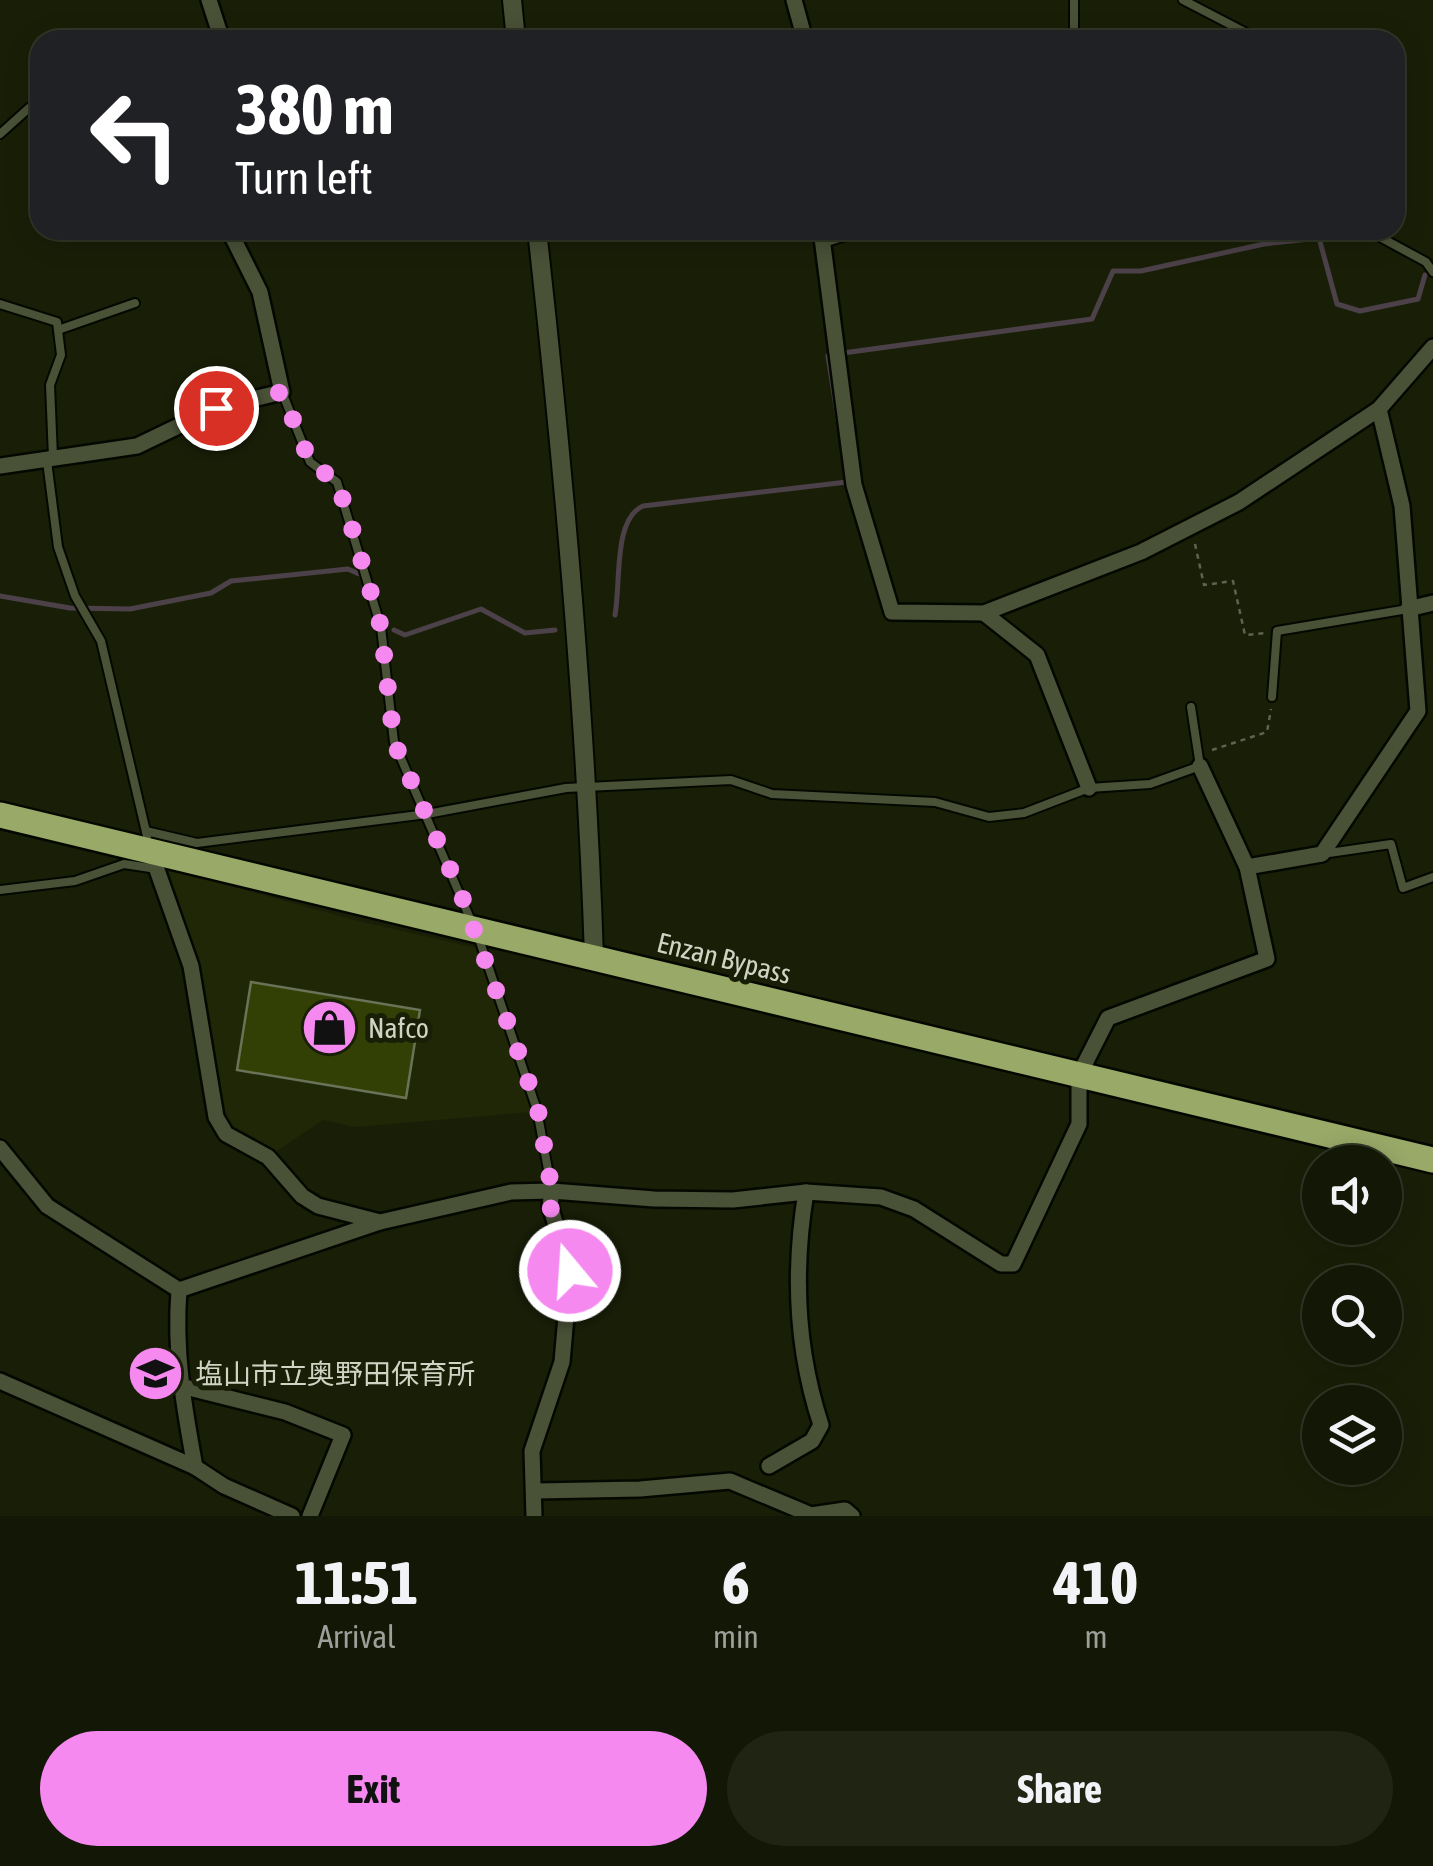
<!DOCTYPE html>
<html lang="en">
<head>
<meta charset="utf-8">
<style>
	body { margin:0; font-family:"Asap Condensed","Noto Sans JP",sans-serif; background:#202413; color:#f1f3f6; height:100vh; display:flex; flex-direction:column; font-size:38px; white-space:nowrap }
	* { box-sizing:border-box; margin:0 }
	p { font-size:32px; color:#9d9f9a }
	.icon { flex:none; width:55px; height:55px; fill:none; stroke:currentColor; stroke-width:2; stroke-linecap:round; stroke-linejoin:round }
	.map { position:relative; height:1516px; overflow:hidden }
	.sheet { display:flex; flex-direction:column; background:#131705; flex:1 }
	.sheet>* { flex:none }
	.banner { position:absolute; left:30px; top:30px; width:1375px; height:210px; border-radius:30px; box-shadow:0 5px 25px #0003,0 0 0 2px #323627; background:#202124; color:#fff; overflow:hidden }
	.buttons { position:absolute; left:1302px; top:1145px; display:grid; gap:20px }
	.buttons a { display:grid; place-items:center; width:100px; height:100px; border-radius:50%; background:#131705; box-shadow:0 5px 25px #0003,0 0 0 2px #323627; font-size:50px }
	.pin { position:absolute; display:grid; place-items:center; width:85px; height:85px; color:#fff; margin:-42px; border:5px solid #fff; border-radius:50%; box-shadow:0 2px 10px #0007 }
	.me { position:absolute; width:110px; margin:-55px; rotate:342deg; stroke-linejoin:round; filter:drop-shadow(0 0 8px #0008) }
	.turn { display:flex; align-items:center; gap:35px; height:210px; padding:0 40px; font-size:45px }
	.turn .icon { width:130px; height:130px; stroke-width:2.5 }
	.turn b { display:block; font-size:70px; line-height:85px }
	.eta { display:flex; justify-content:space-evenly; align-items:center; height:170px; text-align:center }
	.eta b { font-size:60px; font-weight:700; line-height:70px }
	.primary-button { display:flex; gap:20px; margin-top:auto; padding:20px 40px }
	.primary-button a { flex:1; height:115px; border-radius:60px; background:#f589ef; color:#111; font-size:40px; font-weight:700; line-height:115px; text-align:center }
	.primary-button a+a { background:#202413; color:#f1f3f6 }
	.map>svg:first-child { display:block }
</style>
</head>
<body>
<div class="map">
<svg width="1433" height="1516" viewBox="0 0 1433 1516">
	<rect width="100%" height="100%" fill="#191f07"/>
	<path fill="#1f2707" d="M 168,869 L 358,921 L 481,949 L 517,1048 L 531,1112 L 355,1127 L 323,1120 L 268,1157 L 226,1134 Z"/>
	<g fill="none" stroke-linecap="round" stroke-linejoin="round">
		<g stroke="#4c4049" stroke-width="5">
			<path d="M 843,353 L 1092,319 L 1113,271 L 1141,271 L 1264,244 L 1319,238 L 1337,304 L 1360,311 L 1418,299 L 1425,275"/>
			<path d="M 828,356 L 840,432"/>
			<path d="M 0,596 L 70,608 L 130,609 L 211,593 L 231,581 L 348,569 L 359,574"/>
			<path d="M 615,615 C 621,583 613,519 643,506 L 847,482"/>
			<path d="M 394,630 L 405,635 L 481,609 L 525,633 L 555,630"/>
		</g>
	</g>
	<path fill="#334005" stroke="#6a7257" stroke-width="2.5" d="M 251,982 L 420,1010 L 406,1098 L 237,1070 Z"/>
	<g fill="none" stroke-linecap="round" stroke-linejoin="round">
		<defs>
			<g id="service">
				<path d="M 1183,0 L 1260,40"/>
				<path d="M 1074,40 L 1074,0"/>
				<path d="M 0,134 L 29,108 L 40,104"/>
				<path d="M 1367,230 L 1426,262 L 1433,272"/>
				<path d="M 824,243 L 864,230"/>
				<path d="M 0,304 L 57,322 L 61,355 L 50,385 L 53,457"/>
				<path d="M 58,330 L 135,303"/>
				<path d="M 282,392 L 310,462 L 337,482 L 381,627 L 394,742 L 472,923"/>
				<path d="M 47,461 L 58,547 L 75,596 L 101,641 L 147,836"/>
				<path d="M 1272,697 L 1277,631 L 1408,609"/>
				<path d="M 146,831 L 197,843 L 427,814 L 566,788 L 731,780 L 772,794 L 935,802 L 989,817 L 1024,813 L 1089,788 L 1150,784 L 1200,766 L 1191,707"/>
				<path d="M 1322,854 L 1391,844 L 1403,888 L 1433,877"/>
				<path d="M 0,890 L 75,881 L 124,864 L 157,869"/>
				<path d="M 478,936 L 537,1110 L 552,1191"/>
			</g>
			<g id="minor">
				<path d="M 209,0 L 222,40"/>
				<path d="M 794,0 L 805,40"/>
				<path d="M 821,230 L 854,485 L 892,612 L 984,613 L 1141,552 L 1239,502 L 1379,409 L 1433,347"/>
				<path d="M 0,466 L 137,446 L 216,408 L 282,392 L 260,292 L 229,230"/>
				<path d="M 1408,609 L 1433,603"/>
				<path d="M 984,613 L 1037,655 L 1089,788"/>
				<path d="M 150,850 L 191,966 L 216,1117 L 226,1134 L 268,1157 L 302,1196 L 318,1206 L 380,1222"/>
				<path d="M 1247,867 L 1322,854 L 1418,711 L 1402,506 L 1379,409"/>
				<path d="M 0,1148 L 47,1206 L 179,1290"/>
				<path d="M 179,1290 L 380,1222 L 511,1192 L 552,1191 L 654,1199 L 733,1200 L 806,1192 L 881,1197 L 914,1209 L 1001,1264 L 1013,1264 L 1079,1124 L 1079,1075 L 1108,1018 L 1267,959 L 1247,867 L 1200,766"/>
				<path d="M 179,1290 C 174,1351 184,1407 195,1467"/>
				<path d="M 0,1381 L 195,1467 L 224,1486 L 292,1516"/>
				<path d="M 181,1386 L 285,1412 L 343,1435 L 310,1516"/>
				<path d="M 769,1466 L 812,1441 L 821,1425 C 796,1349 793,1270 806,1192"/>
				<path d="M 537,1491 L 640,1489 L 730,1481 L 811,1515 L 845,1510 L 852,1516"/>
				<path d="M 534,1516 L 532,1451 L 562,1362 L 570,1271 L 550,1206 L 552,1191"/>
			</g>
			<g id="tertiary">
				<path d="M 512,0 L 516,40"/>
				<path d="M 537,230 C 564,472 586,714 594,957"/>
			</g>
			<path id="trunk" d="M 0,815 L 1433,1160"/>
		</defs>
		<use href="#service" stroke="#050800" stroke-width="12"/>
		<use href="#minor" stroke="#050800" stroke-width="20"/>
		<use href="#tertiary" stroke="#050800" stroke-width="22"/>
		<use href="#trunk" stroke="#050800" stroke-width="30"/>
		<g stroke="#5d634e" stroke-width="2.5" stroke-dasharray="5 5" stroke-linecap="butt">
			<path d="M 1195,544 L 1204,585 L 1233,581 L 1245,635 L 1266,633"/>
			<path d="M 1212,750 L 1267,732 L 1271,709"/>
		</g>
		<use href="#service" stroke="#495137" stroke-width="8"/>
		<use href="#minor" stroke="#495137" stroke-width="15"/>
		<use href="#tertiary" stroke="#495137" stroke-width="18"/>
		<use href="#trunk" stroke="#98a968" stroke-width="25"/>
	</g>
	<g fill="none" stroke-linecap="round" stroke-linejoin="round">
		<path stroke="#f589ef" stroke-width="18" stroke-dasharray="0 32.4" d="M 216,408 L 282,392 L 310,462 L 337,482 L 349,518 L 381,627 L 394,742 L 461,894 L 517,1048 L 538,1110 L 552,1191 L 550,1206 L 570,1271"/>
	</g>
	<defs>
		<symbol id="shop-disc" viewBox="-11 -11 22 22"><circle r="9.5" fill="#f589ef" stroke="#191f07"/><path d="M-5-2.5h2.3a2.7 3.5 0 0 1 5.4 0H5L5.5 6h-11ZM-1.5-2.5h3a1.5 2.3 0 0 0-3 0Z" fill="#111"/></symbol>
		<symbol id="school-disc" viewBox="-11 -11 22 22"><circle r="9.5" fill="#f589ef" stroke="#191f07"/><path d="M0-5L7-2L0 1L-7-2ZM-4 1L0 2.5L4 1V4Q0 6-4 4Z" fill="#111"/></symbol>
	</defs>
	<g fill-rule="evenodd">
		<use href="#shop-disc" x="298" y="996" width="63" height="63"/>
		<use href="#school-disc" x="124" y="1342" width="63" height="63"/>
	</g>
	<g text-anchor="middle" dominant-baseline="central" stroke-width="10" stroke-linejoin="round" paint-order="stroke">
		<g font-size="28" fill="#cfd4c5" stroke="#191f07">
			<text transform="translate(724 958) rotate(14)">Enzan Bypass</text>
		</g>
		<g font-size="28" fill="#cfd4c5" stroke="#191f07" text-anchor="start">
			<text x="368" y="1028">Nafco</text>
			<text x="195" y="1374">塩山市立奥野田保育所</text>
		</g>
	</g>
</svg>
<div class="buttons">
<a><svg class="icon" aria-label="sound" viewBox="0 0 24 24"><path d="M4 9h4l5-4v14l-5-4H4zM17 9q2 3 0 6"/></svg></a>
<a><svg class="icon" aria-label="search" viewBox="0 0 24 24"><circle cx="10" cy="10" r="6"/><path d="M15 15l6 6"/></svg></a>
<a><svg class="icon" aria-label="layers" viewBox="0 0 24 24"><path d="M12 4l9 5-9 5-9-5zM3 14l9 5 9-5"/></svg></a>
</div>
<div class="pin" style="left:216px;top:408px;background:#d93025"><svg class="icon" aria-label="arrive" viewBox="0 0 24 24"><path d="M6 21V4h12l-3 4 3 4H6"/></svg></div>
<svg class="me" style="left:570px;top:1271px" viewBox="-20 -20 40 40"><circle r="17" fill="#f589ef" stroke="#fff" stroke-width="3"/><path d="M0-11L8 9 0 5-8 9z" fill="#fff"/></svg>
<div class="banner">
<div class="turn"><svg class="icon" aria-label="left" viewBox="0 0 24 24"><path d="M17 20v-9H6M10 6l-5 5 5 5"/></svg><div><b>380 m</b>Turn left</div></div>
</div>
</div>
<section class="sheet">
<div class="eta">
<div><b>11:51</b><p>Arrival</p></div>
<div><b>6</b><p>min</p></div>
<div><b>410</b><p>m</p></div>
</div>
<div class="primary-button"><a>Exit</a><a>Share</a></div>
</section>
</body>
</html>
